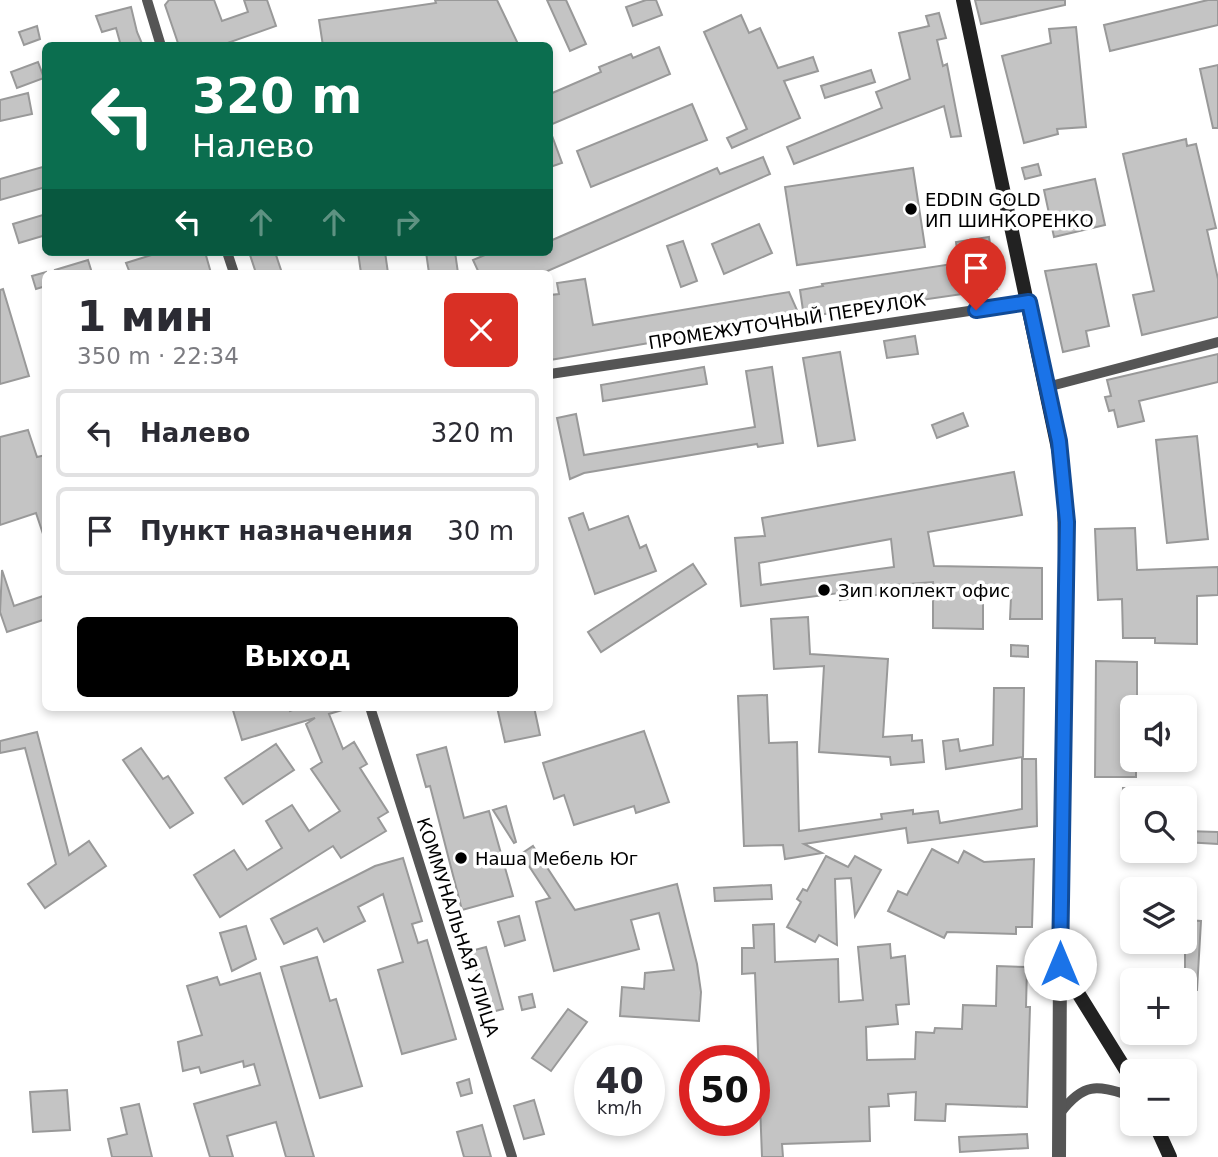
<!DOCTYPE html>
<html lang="ru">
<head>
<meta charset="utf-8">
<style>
	body { margin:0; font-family:"DejaVu Sans",sans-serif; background:#f7f7f7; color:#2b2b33; height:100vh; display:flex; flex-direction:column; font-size:26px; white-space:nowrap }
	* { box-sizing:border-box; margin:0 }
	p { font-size:23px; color:#7c7c81 }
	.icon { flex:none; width:38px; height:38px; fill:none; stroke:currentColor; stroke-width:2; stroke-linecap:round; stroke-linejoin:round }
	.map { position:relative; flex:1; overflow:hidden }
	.details { position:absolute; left:42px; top:270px; width:511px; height:441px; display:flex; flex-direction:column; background:#fff; border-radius:10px; box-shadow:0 4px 10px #0003 }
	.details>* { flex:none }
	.guide { position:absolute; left:42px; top:42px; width:511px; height:214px; border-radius:10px; box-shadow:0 4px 10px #0003; background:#0b6e4f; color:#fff; overflow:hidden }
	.tools { position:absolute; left:1120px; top:695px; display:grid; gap:14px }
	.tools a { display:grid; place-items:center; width:77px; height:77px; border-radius:10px; background:#fff; box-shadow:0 4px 10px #0003; font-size:35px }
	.speed { position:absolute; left:574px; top:1045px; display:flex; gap:14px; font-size:35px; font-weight:700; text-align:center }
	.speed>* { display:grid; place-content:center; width:91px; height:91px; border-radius:50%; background:#fff; box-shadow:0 4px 10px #0003; line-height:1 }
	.speed small { font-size:18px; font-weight:400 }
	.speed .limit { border:10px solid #d22; background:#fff; color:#111 }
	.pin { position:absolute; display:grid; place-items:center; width:60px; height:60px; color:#fff; margin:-72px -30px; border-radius:50% 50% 50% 0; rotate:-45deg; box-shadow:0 0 7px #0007 }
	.pin .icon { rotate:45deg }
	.me { position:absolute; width:77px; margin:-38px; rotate:0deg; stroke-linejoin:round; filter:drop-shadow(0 0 5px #0008) }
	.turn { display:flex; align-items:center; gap:24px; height:147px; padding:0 35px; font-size:32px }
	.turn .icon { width:91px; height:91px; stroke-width:2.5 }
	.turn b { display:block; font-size:49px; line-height:60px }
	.lanes { display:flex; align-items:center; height:66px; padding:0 35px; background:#0003; justify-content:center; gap:35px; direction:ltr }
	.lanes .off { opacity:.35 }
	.round { display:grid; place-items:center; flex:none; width:74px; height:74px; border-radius:10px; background:#f7f7f7 }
	.head { display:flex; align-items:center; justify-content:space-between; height:119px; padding:0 35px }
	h1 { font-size:42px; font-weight:600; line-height:52px }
	.button { display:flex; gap:14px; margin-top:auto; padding:14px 35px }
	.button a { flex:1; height:80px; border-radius:10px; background:#000; color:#fff; font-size:28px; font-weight:600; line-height:80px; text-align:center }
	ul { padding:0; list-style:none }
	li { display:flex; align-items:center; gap:21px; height:88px; margin:0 14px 10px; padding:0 21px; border:4px solid #e1e1e2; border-radius:10px }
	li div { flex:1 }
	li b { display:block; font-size:26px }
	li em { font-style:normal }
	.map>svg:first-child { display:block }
</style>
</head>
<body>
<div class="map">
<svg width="1218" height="1157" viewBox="0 0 1218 1157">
	<rect width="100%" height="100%" fill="#fff"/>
	<g fill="#c4c4c4" stroke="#999" stroke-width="2" fill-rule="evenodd">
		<path d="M 169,0 L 214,0 L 222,21 L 248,12 L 244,0 L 267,0 L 276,26 L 219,46 L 179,46 L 165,5 Z"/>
		<path d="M 435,0 L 497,0 L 519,46 L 323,46 L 319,20 L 436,3 Z"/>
		<path d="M 547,0 L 566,0 L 586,44 L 570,51 Z"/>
		<path d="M 646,0 L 656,0 L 662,15 L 633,26 L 626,7 Z"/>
		<path d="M 975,0 L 1065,0 L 1065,5 L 981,24 Z"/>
		<path d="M 1208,0 L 1218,0 L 1218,25 L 1110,51 L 1104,25 Z"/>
		<path d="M 131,7 L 137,32 L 143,46 L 121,46 L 116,28 L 102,32 L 96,16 Z"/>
		<path d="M 939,13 L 946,38 L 937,40 L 943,66 L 947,64 L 961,136 L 951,137 L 944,106 L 794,164 L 787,147 L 882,108 L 876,92 L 910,79 L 899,33 L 929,26 L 926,16 Z"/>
		<path d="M 741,15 L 749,33 L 760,28 L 778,68 L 813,57 L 818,71 L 784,81 L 800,118 L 732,148 L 727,138 L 747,129 L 704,32 Z"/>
		<path d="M 37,26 L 40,39 L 24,45 L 19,32 Z"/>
		<path d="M 1076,27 L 1086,127 L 1057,129 L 1058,134 L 1024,143 L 1002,56 L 1051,43 L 1049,29 Z"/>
		<path d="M 659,47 L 670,74 L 550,125 L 550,94 L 601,72 L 599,67 L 631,54 L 633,58 Z"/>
		<path d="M 38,62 L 44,78 L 17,88 L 11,72 Z"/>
		<path d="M 1218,65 L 1218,128 L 1213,128 L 1200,69 Z"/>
		<path d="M 871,70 L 875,82 L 825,98 L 821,86 Z"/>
		<path d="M 28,93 L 32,114 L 0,121 L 0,100 Z"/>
		<path d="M 692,104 L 707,140 L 591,187 L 577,151 Z"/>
		<path d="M 551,133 L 562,163 L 550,167 L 550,134 Z"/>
		<path d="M 1186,139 L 1187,146 L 1196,144 L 1216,228 L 1207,230 L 1218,279 L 1218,317 L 1142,335 L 1133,295 L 1154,291 L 1123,154 Z"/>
		<path d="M 763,157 L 770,174 L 543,273 L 479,273 L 473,260 L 492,252 L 550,252 L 550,241 L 717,168 L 720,174 Z"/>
		<path d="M 1038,164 L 1041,175 L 1025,179 L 1022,168 Z"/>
		<path d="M 46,166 L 46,187 L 0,200 L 0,179 Z"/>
		<path d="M 913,168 L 925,247 L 797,265 L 785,187 Z"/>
		<path d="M 1095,179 L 1105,225 L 1054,237 L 1044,190 Z"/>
		<path d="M 46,214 L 46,235 L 19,243 L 13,224 Z"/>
		<path d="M 759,224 L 772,253 L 724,274 L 712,244 Z"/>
		<path d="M 989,237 L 997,289 L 804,317 L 800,290 L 823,286 L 822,284 L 959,263 L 956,242 Z"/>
		<path d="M 683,241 L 697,281 L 681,287 L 667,246 Z"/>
		<path d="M 161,252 L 205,252 L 211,273 L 130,273 L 126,263 Z"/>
		<path d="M 249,252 L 275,252 L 282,273 L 256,273 Z"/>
		<path d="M 358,252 L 385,252 L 388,273 L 361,273 Z"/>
		<path d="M 426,252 L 455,252 L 458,273 L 429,273 Z"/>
		<path d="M 88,260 L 92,273 L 56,273 L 55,270 Z"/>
		<path d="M 1096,264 L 1109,326 L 1086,331 L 1089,346 L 1063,352 L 1045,271 Z"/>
		<path d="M 46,272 L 46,286 L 36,289 L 32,276 Z"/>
		<path d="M 585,279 L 593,325 L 789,292 L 800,317 L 550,360 L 550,295 L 559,294 L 557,283 Z"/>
		<path d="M 3,289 L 29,376 L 0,384 L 0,290 Z"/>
		<path d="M 915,336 L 918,354 L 887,358 L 884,341 Z"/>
		<path d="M 840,352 L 855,440 L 818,446 L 803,358 Z"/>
		<path d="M 1218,354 L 1218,382 L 1139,401 L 1144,421 L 1118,427 L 1114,410 L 1109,411 L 1105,397 L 1111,396 L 1107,380 Z"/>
		<path d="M 704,367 L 707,384 L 603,401 L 601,385 Z"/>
		<path d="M 772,367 L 783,443 L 758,447 L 757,444 L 584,473 L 570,479 L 557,418 L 576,414 L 584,455 L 755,427 L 746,371 Z"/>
		<path d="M 963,413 L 968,426 L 937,438 L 932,425 Z"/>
		<path d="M 28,430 L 37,457 L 46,455 L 43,534 L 36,513 L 0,525 L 0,437 Z"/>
		<path d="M 1197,436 L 1208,539 L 1167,543 L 1156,440 Z"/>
		<path d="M 1014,472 L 1022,515 L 928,532 L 934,566 L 1042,568 L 1042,619 L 1010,619 L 1011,597 L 983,597 L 983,629 L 933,628 L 933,582 L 897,585 L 898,592 L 840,600 L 839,593 L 741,606 L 735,538 L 765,536 L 762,518 ZM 891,539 L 894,567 L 761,585 L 759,563 Z"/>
		<path d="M 583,513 L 589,530 L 628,516 L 640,548 L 646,545 L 656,571 L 595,594 L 569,518 Z"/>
		<path d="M 1135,528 L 1137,570 L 1218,567 L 1218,595 L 1197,596 L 1197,644 L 1155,643 L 1155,638 L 1123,638 L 1122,599 L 1098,600 L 1095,529 Z"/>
		<path d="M 693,564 L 706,584 L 601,652 L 588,632 Z"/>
		<path d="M 2,570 L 14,606 L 46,595 L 46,619 L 7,632 L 0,612 Z"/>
		<path d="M 808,617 L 810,654 L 888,659 L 883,737 L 912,735 L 912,741 L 922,740 L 924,762 L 891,765 L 890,757 L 819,752 L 824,666 L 774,669 L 771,619 Z"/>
		<path d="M 1011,645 L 1028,646 L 1028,657 L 1011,656 Z"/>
		<path d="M 1096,661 L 1137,662 L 1137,707 L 1132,707 L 1132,760 L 1136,760 L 1136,777 L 1095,777 Z"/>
		<path d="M 994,688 L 1024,688 L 1023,757 L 946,769 L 943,741 L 958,739 L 960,751 L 993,745 Z"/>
		<path d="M 767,695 L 769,743 L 797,742 L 799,831 L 882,819 L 881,814 L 913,810 L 913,814 L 938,811 L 940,823 L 1022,809 L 1022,759 L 1036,759 L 1037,826 L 908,843 L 906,828 L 804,844 L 822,853 L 785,859 L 783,845 L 744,846 L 738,696 Z"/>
		<path d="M 232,707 L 288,707 L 290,711 L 300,707 L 341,707 L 342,710 L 329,714 L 343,749 L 354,742 L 367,764 L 360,768 L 388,812 L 378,818 L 386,831 L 341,858 L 333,846 L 220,917 L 194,875 L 234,850 L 247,870 L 282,848 L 266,821 L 292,805 L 309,831 L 340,811 L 311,769 L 322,762 L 306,724 L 315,718 L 242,740 Z"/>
		<path d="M 497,707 L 534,707 L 540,735 L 505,742 Z"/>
		<path d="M 644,731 L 669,802 L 636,813 L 634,806 L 574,825 L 564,795 L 554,799 L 543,763 Z"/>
		<path d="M 37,732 L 69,855 L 89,841 L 106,866 L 45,908 L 28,884 L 56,864 L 25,748 L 0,753 L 0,741 Z"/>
		<path d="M 276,744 L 294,770 L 243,804 L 225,778 Z"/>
		<path d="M 446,747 L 464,818 L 489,811 L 513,896 L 462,910 L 430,786 L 426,787 L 417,755 Z"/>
		<path d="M 141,748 L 163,779 L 168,776 L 193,813 L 170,828 L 123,760 Z"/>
		<path d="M 1123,788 L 1132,788 L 1132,840 L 1121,839 Z"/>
		<path d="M 506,806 L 516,842 L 514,843 L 493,810 Z"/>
		<path d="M 1185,831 L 1218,832 L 1218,844 L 1185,842 Z"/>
		<path d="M 533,846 L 575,910 L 677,884 L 697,964 L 701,992 L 699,1021 L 620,1016 L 622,987 L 644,989 L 645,973 L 674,970 L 659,913 L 631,920 L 639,949 L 554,971 L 536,902 L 550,898 L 521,854 Z"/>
		<path d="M 932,849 L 958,863 L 964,851 L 984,862 L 1034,859 L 1032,927 L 1016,927 L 1016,934 L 947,932 L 944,938 L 888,911 L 898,891 L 907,895 Z"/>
		<path d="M 826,856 L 848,867 L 855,856 L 881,870 L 855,916 L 851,878 L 835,879 L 837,945 L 819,935 L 815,942 L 787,927 L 801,902 L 797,899 L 803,889 L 807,891 Z"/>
		<path d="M 403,858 L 422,921 L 412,924 L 418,943 L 427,940 L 456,1039 L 402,1054 L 378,970 L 403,962 L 383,894 L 358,907 L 365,921 L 324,942 L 317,928 L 284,944 L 271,919 L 375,866 Z"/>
		<path d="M 771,885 L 772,899 L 715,901 L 714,888 Z"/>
		<path d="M 519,916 L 525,940 L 505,946 L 498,922 Z"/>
		<path d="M 1185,920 L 1201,921 L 1197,990 L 1185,989 Z"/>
		<path d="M 774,924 L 775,962 L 838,959 L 839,1002 L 863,1000 L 858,947 L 890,944 L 891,958 L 905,956 L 909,1004 L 896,1005 L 898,1024 L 866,1027 L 867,1060 L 915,1059 L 916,1032 L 934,1033 L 935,1028 L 962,1029 L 963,1005 L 996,1006 L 997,966 L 1027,967 L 1026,1007 L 1030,1007 L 1027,1107 L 946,1104 L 945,1121 L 915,1120 L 916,1092 L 888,1094 L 889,1106 L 869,1107 L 870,1141 L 782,1144 L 783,1157 L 762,1157 L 755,973 L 742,974 L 742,948 L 754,948 L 753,925 Z"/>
		<path d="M 246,926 L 256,959 L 232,971 L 220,933 Z"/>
		<path d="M 486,947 L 503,1009 L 488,1013 L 471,951 Z"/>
		<path d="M 317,957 L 330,1001 L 336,999 L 362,1086 L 320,1098 L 281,967 Z"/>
		<path d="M 260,973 L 314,1157 L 286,1157 L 276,1122 L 227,1136 L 233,1157 L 210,1157 L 194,1104 L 260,1085 L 254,1064 L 244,1067 L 243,1061 L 201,1073 L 199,1067 L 183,1071 L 178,1042 L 202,1035 L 187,986 L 217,977 L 220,985 Z"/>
		<path d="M 532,994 L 535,1007 L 522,1010 L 519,997 Z"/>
		<path d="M 568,1009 L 587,1022 L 551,1071 L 532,1058 Z"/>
		<path d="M 469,1079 L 472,1093 L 461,1096 L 457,1083 Z"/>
		<path d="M 67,1090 L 70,1130 L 33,1132 L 30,1092 Z"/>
		<path d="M 534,1100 L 544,1134 L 524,1139 L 514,1106 Z"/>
		<path d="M 139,1104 L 152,1157 L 112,1157 L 108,1139 L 127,1134 L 121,1108 Z"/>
		<path d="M 482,1125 L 491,1157 L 464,1157 L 457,1132 Z"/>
		<path d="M 1027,1134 L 1028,1148 L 960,1152 L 959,1137 Z"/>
	</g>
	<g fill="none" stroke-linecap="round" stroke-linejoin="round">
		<g stroke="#555" stroke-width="10">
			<path d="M 147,0 L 161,46"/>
			<path d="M 227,252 L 234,273"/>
			<path d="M 550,374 L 1029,302"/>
			<path d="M 1047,387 L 1218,342"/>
			<path d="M 370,707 L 512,1157"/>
			<path d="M 1061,1112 C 1085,1081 1097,1086 1132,1096"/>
		</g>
		<path stroke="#555" stroke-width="14" d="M 1059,1157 L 1060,964"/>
		<g stroke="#222" stroke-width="14">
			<path d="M 963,0 L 1064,477 L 1066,641 L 1060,964 L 1132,1080"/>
			<path d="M 1155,1124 L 1170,1157"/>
		</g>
	</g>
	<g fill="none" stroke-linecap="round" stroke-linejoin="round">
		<defs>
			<path id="route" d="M 976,310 L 1029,302 L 1059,441 L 1067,522 L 1060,964"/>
		</defs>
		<use href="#route" stroke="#114b97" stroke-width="18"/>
		<use href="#route" stroke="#1a73e8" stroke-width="12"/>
	</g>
	<g fill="#000" stroke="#fff" stroke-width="2.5">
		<circle cx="911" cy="209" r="7"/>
		<circle cx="824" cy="590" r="7"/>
		<circle cx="461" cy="858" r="7"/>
	</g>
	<g text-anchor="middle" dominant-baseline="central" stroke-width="7" stroke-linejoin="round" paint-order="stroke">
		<g font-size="18" fill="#000" stroke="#fff" text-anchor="start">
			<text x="925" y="199">EDDIN GOLD<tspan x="925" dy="21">ИП ШИНКОРЕНКО</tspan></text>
			<text x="838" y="590">Зип коплект офис</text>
			<text x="475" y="858">Наша Мебель Юг</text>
		</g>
		<g font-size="18" fill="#000" stroke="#fff">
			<text transform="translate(787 321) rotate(-9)">ПРОМЕЖУТОЧНЫЙ ПЕРЕУЛОК</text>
			<text transform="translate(458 927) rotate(72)">КОММУНАЛЬНАЯ УЛИЦА</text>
		</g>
	</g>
</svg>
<div class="tools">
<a><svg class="icon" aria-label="sound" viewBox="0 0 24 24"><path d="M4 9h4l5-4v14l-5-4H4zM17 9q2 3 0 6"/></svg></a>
<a><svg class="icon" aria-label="search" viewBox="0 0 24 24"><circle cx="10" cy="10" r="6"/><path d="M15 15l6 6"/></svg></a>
<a><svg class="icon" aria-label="layers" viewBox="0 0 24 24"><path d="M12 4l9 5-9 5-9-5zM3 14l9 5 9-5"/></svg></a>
<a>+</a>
<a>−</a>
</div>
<div class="speed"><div>40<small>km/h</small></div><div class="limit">50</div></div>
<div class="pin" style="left:976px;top:310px;background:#d93025"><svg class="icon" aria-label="arrive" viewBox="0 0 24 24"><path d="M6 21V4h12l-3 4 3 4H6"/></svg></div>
<svg class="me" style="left:1060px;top:964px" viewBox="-20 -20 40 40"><circle r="19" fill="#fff"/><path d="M0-13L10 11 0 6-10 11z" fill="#1a73e8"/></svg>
<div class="guide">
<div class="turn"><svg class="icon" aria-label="left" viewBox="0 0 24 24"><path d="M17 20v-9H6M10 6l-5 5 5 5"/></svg><div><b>320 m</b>Налево</div></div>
<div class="lanes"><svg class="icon" aria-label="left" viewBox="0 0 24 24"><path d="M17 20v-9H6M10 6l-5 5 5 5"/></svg><svg class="icon off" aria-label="ahead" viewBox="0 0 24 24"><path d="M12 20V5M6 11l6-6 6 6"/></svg><svg class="icon off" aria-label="ahead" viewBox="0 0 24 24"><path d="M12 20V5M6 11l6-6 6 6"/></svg><svg class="icon off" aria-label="right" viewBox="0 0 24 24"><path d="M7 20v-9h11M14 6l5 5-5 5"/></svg></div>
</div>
<section class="details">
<div class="head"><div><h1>1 мин</h1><p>350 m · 22:34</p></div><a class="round" style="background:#d93025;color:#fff"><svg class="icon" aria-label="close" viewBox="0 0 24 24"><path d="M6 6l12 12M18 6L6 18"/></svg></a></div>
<ul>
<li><svg class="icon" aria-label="left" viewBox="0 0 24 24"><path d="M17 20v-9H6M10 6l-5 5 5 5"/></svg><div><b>Налево</b></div><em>320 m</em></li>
<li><svg class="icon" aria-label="arrive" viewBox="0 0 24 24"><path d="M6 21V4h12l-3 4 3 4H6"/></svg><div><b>Пункт назначения</b></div><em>30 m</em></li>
</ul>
<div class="button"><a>Выход</a></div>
</section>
</div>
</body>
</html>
